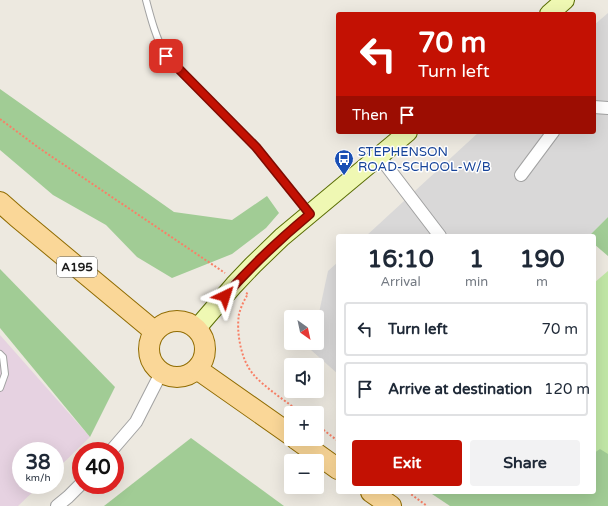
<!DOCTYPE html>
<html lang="en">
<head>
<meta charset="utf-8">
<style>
	body { margin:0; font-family:"Varela Round",sans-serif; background:#f2f2f3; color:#1f2937; height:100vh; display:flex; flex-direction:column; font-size:15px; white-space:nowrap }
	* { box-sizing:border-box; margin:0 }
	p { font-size:13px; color:#747a83 }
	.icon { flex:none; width:22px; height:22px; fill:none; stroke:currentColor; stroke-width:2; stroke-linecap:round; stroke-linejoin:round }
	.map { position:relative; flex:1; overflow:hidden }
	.drawer { position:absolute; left:336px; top:234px; width:260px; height:260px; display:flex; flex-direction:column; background:#fff; border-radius:4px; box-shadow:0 4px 16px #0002 }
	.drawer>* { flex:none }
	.hud { position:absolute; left:336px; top:12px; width:260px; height:122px; border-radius:4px; box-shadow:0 4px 16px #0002; background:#c31103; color:#fff; overflow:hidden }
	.needle { width:26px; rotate:147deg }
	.buttons { position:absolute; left:284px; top:310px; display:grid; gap:8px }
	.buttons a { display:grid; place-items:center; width:40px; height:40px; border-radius:4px; background:#fff; box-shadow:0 4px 16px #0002; font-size:20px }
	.speed { position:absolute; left:12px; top:442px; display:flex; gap:8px; font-size:20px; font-weight:700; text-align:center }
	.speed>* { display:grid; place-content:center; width:52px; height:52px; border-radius:50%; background:#fff; box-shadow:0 4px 16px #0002; line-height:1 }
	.speed small { font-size:10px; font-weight:400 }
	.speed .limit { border:6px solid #d22; background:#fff; color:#111 }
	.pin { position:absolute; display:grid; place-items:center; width:34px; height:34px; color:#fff; margin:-17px; border-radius:8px; box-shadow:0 2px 6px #0006 }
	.me { position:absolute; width:44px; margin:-22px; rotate:41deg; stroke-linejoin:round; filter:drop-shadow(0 0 3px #0008) }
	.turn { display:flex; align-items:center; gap:14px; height:84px; padding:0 16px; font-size:18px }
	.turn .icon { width:52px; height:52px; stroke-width:2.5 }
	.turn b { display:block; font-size:28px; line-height:34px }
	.then { display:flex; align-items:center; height:38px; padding:0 16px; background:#0003; gap:8px; font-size:15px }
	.eta { display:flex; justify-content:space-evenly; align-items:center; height:68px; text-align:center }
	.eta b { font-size:24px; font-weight:800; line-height:28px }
	.action { display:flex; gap:8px; margin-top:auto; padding:8px 16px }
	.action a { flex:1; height:46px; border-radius:4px; background:#c31103; color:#fff; font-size:16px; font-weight:800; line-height:46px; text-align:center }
	.action a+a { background:#f2f2f3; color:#1f2937 }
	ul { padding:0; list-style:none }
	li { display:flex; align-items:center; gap:12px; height:54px; margin:0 8px 6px; padding:0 8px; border:2px solid #e0e1e3; border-radius:4px }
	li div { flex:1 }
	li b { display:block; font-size:15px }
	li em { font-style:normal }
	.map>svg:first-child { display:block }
</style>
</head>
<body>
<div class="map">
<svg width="608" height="506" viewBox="0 0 608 506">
	<rect width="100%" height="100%" fill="#ede9e0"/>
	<g fill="#d9d8d8">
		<path d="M 608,13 L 608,217 L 589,236 L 366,236 L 479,132 L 594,132 L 594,25 Z"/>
		<path d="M 338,262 L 338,374 L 311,350 L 312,343 L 317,343 L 317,322 L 328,271 Z"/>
	</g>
	<path fill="#e6d2e1" d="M 0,335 L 90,437 L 55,471 L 55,451 L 21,451 L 21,485 L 40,485 L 18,506 L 0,506 Z"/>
	<path fill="#c1e7a6" d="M 608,271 L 608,506 L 594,492 L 594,283 Z"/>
	<g fill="#a1cc95">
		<path d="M 0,89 L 174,212 L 232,220 L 267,196 L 279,213 L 266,228 L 232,254 L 172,278 L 137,257 L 106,225 L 53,195 L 0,150 Z"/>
		<path d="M 608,217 L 608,256 L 594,244 L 594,236 L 589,236 Z"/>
		<path d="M 0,269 L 115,387 L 90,437 L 0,328 Z"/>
		<path d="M 191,438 L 284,506 L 104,506 Z"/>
		<path d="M 600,449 L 608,454 L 608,506 L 450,506 L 429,492 L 594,492 L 594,453 Z"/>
	</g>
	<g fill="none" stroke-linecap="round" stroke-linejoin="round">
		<defs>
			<g id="lane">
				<path d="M 146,0 C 151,19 156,38 166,56 L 256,147 L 309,212"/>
				<path d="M 0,354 L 3,357 L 5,374 L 0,388"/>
			</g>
			<g id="street">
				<path d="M 594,107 L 608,108"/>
				<path d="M 379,156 L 440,236"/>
				<path d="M 521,175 L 553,132"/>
				<path d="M 111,451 L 136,422 L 161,373"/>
				<path d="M 57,506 L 68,497 L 81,484"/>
			</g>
			<g id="secondary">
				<path d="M 549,14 L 565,0"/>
				<path d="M 197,328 L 234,285 L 253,265 L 282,237 L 408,132"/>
			</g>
			<g id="primary">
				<path d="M 0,202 L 17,217 L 154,331"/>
				<circle cx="177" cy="349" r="28"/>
				<path d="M 197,369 L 291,435"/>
				<path d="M 296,439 L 338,469"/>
				<path d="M 371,492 L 391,506"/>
			</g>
		</defs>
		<use href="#lane" stroke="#a2a2a2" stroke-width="8"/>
		<use href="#street" stroke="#a2a2a2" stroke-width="14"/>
		<use href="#secondary" stroke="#5b6e06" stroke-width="20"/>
		<use href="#primary" stroke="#906c02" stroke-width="22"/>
		<g stroke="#f88067" stroke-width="2" stroke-dasharray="2 2" stroke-linecap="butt">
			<path d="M 0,119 L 39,148 L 225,273"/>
			<path d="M 246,293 L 248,294 C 244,300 241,307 239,314 C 236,332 241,360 253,374 C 265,388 286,401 301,413"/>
			<path d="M 317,425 L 338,441"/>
			<path d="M 408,492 L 427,506"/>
		</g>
		<use href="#lane" stroke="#fff" stroke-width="6"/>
		<use href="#street" stroke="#fff" stroke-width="12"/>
		<use href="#secondary" stroke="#eff8b3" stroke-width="18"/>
		<use href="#primary" stroke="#fad798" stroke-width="20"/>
	</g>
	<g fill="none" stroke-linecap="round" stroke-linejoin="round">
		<defs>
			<path id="route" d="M 166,56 L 256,147 L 310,214 C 280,239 251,266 225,296"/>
		</defs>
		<use href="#route" stroke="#7f0b02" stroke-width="10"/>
		<use href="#route" stroke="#c31103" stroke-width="7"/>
	</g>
	<defs>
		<symbol id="bus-pin" viewBox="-11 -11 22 30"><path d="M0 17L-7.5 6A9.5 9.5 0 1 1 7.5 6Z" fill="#1a4fb4" stroke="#fff"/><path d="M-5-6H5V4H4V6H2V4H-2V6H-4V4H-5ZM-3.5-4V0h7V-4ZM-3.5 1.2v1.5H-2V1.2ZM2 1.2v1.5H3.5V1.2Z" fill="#fff"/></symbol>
	</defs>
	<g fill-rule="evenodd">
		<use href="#bus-pin" x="333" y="148" width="22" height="30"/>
	</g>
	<g text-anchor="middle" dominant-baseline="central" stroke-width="3" stroke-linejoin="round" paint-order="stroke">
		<rect fill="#fff" stroke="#5f5f5f" stroke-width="1" x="57" y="257" width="40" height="20" rx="3"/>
		<g font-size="12" font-weight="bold" fill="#1b1b1b">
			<text x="77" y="267">A195</text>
		</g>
		<g font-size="13" fill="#164399" stroke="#fff" text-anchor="start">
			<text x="358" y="152">STEPHENSON<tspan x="358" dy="15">ROAD-SCHOOL-W/B</tspan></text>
		</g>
	</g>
</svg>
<div class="buttons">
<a><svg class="needle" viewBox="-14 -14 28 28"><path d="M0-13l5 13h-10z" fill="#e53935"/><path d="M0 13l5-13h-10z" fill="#747a83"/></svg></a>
<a><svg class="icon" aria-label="sound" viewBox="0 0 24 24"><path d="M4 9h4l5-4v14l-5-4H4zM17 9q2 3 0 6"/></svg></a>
<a>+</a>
<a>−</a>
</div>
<div class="speed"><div>38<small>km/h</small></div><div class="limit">40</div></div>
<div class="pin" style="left:166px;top:56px;background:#d93025"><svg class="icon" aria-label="arrive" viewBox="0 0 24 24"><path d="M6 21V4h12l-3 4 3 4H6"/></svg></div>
<svg class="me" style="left:225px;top:296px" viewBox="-20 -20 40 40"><path d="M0-17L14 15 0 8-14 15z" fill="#c31103" stroke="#fff" stroke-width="4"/></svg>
<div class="hud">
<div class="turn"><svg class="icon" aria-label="left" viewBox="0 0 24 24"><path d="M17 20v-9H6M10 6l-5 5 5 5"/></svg><div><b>70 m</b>Turn left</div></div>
<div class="then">Then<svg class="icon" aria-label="arrive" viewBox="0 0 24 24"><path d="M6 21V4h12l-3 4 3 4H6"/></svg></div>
</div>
<section class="drawer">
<div class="eta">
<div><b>16:10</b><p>Arrival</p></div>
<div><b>1</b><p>min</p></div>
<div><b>190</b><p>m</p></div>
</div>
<ul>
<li><svg class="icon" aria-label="left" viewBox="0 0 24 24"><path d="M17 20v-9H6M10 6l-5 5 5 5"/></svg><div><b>Turn left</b></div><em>70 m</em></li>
<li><svg class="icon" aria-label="arrive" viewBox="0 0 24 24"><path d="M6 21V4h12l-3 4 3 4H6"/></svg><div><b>Arrive at destination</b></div><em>120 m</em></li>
</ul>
<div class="action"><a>Exit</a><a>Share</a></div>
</section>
</div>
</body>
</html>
